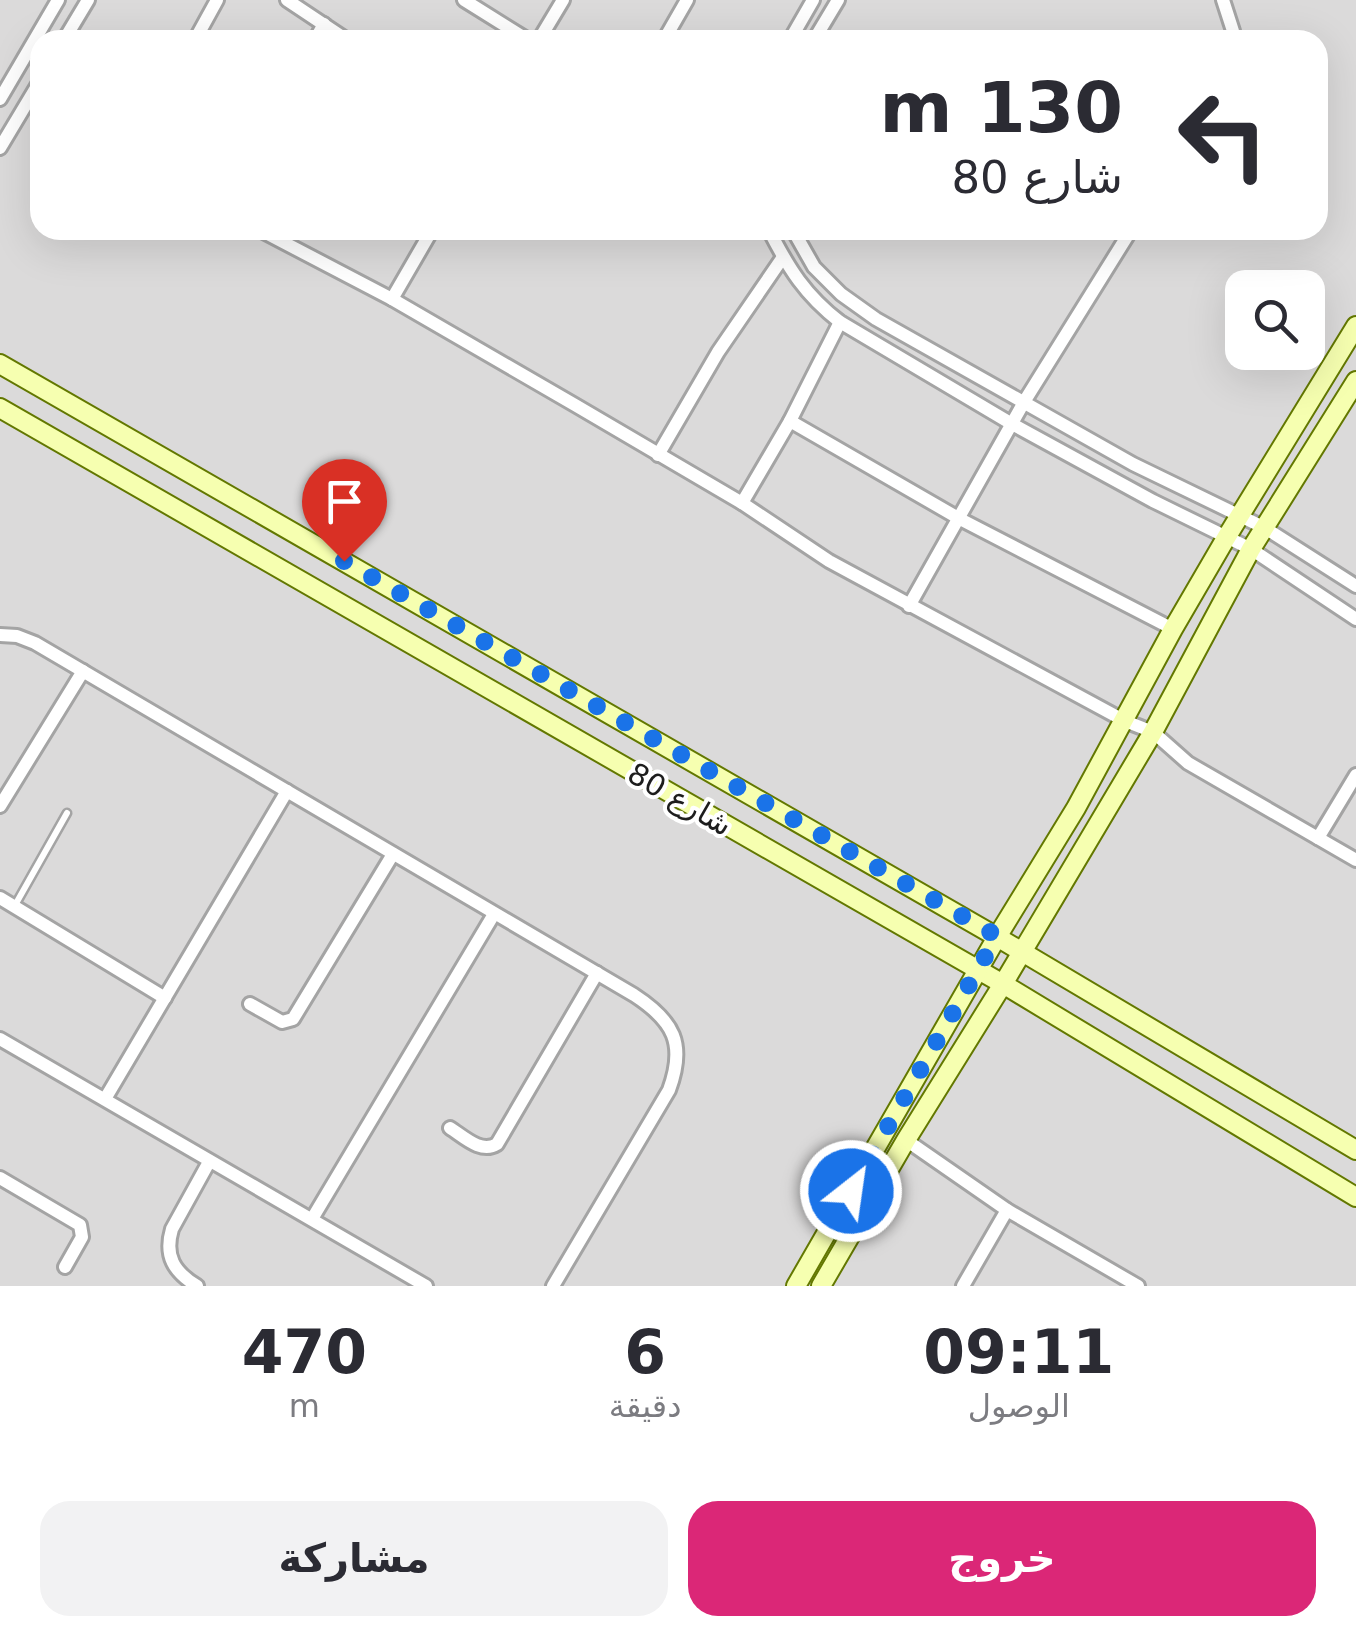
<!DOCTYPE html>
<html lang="ar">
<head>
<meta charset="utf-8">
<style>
	body { margin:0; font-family:"DejaVu Sans",Vazirmatn,sans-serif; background:#f2f2f3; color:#2b2b33; direction:rtl; height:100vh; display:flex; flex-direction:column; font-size:38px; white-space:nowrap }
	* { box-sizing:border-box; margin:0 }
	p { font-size:32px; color:#7c7c81 }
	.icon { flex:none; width:55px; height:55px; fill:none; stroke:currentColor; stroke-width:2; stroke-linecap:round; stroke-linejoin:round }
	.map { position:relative; height:1286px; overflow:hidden; direction:ltr }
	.drawer { display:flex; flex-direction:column; background:#fff; flex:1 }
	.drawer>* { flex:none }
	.guide { position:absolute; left:30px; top:30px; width:1298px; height:210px; border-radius:30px; box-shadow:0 10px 40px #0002; direction:rtl; background:#fff; color:#2b2b33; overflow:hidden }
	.controls { position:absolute; left:1225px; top:270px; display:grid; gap:20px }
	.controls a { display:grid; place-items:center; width:100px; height:100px; border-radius:20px; background:#fff; box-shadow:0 10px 40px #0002; font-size:50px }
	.pin { position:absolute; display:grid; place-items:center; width:85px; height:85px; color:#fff; margin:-102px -42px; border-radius:50% 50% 50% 0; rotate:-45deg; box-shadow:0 0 10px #0007 }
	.pin .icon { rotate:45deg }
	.me { position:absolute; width:110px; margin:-55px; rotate:30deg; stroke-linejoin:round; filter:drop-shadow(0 0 8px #0008) }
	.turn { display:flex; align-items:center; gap:35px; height:210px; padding:0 40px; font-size:45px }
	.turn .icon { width:130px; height:130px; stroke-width:2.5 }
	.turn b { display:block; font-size:70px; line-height:85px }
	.eta { display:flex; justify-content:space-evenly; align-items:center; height:170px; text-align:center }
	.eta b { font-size:60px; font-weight:700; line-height:70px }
	.cta { display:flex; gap:20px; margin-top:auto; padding:20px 40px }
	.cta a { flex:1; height:115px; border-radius:30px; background:#db2777; color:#fff; font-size:40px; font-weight:700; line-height:115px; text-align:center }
	.cta a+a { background:#f2f2f3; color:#2b2b33 }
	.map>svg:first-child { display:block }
</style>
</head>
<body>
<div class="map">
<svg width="1356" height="1286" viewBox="0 0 1356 1286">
	<rect width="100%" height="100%" fill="#efece2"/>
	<path fill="#dbdada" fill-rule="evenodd" d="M 0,0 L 1356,0 L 1356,1286 L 0,1286 ZM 40,40 L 1318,40 L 1318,230 L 40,230 ZM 1242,288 L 1308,288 L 1308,352 L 1242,352 Z"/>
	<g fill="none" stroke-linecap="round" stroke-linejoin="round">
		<defs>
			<path id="lane" d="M 14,907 L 67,813"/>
			<g id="street">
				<path d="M 287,0 L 347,40"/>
				<path d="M 464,0 L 528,40"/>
				<path d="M 1223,0 L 1233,31 L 1232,40"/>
				<path d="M 64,40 L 88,0"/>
				<path d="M 195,40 L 217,0"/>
				<path d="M 315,40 L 324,24"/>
				<path d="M 539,40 L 563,0"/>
				<path d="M 664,40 L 687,0"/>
				<path d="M 790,40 L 813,0"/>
				<path d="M 814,40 L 838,0"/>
				<path d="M 0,99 L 58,0"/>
				<path d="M 0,148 L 40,81"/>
				<path d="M 260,230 L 392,299 L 575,405 L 742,503 L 829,561 L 1125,721 L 1153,732 L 1188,763 L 1356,860"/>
				<path d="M 769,230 C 789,269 805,295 840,322 L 1012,424 L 1153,501 L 1251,549 L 1356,619"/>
				<path d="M 793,230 L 814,267 L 841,294 L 876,319 L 1133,464 L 1265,528 L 1356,586"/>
				<path d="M 392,299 L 432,230"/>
				<path d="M 790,421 L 960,519 L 1173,629"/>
				<path d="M 658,455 L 718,352 L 783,257"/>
				<path d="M 742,503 L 790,421 L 840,322"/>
				<path d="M 909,606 L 1024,402 L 1131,230"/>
				<path d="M 0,635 L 17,636 L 35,643 L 634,995 C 674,1021 686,1044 669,1090 L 553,1286"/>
				<path d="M 0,806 L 83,671"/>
				<path d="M 1318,838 L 1356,775"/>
				<path d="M 0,898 L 165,998"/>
				<path d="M 250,1004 L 282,1022 L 293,1019 L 393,854"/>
				<path d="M 0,1039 L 426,1286"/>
				<path d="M 105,1099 L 287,791"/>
				<path d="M 450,1128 C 464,1137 481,1154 497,1144 L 597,973"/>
				<path d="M 906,1140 L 1007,1210 L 1138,1286"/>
				<path d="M 0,1178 L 80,1225 L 82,1237 L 65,1267"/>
				<path d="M 312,1219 L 494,914"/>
				<path d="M 197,1286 C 174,1272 164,1256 172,1229 L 209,1162"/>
				<path d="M 963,1286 L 1007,1210"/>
			</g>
			<g id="secondary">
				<path d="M 0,364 L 997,937 L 1356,1150"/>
				<path d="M 0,408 L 1003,984 L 1356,1197"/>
				<path d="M 796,1286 L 997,937 L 1076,808 L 1173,629 L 1226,538 L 1356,326"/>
				<path d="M 821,1286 L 906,1140 L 1003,984 L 1153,732 L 1251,549 L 1356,381"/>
			</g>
		</defs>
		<use href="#lane" stroke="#a4a4a4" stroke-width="11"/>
		<use href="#street" stroke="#a4a4a4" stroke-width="18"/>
		<use href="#secondary" stroke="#637800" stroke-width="22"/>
		<use href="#lane" stroke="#fff" stroke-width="6"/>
		<use href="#street" stroke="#fff" stroke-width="12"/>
		<use href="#secondary" stroke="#f6ffb0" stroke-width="18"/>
	</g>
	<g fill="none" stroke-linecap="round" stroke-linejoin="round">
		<path stroke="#1a73e8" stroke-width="18" stroke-dasharray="0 32.4" d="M 344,561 L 997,936 L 851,1191"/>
	</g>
	<g text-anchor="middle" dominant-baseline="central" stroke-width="8" stroke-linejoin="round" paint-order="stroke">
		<g font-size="30" fill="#1d1d1d" stroke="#fff">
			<text transform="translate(680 799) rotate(30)">شارع 80</text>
		</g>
	</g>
</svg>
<div class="controls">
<a><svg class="icon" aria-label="search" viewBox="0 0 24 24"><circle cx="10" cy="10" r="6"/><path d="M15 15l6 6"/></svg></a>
</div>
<div class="pin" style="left:344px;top:561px;background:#d93025"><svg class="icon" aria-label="arrive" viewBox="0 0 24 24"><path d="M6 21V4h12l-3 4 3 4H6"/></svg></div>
<svg class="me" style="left:851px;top:1191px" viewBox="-20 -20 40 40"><circle r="17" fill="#1a73e8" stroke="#fff" stroke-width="3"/><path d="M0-11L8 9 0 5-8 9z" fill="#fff"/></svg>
<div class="guide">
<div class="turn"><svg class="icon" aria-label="left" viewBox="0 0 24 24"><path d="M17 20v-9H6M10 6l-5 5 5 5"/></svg><div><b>130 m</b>شارع 80</div></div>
</div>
</div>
<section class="drawer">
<div class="eta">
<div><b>09:11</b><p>الوصول</p></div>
<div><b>6</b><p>دقيقة</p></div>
<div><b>470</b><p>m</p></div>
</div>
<div class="cta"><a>خروج</a><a>مشاركة</a></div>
</section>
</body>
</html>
